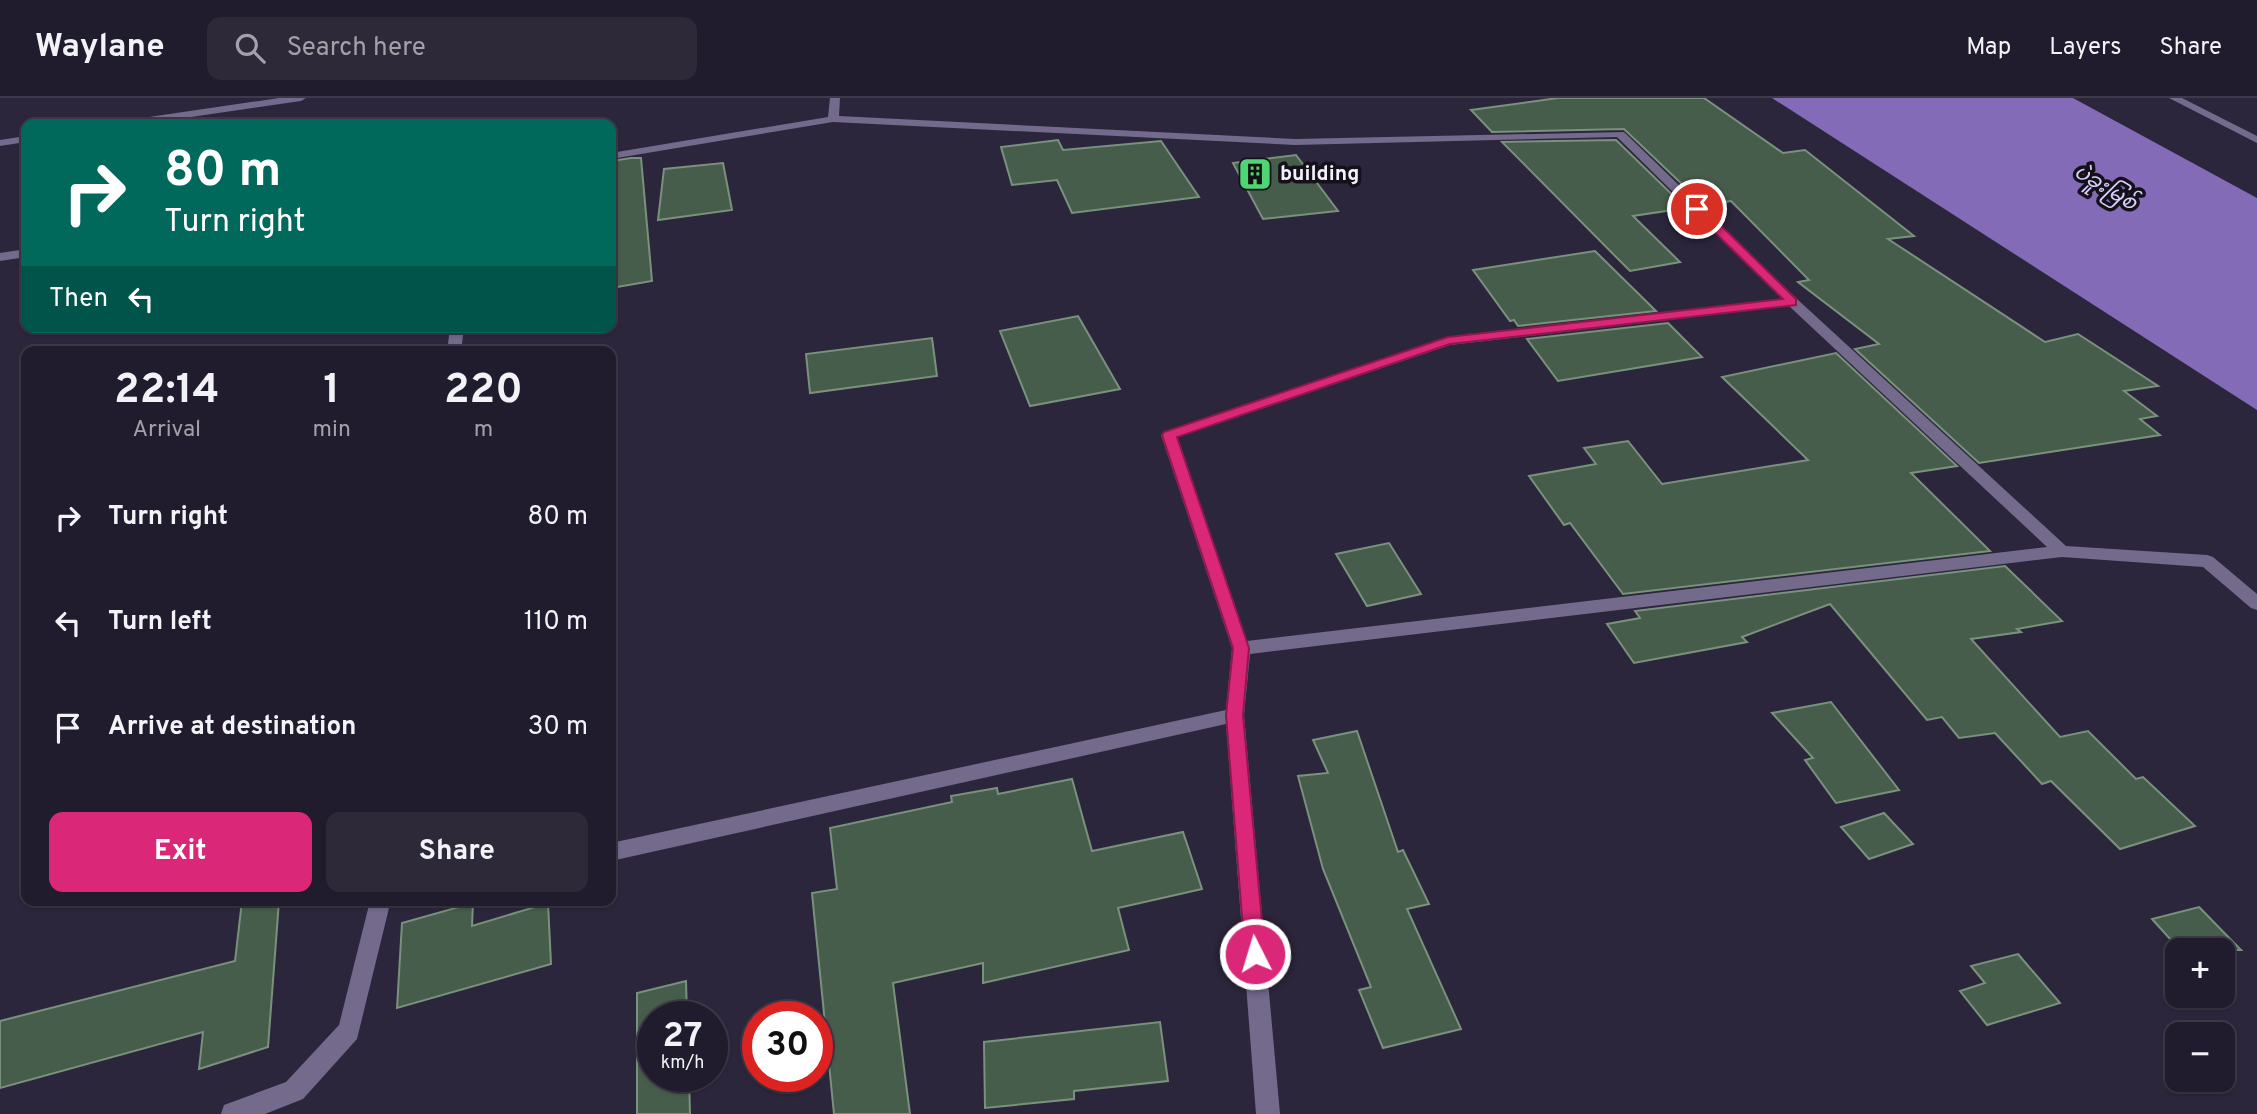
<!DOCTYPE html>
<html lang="en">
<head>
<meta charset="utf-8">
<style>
	body { margin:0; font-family:Overpass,"Noto Sans Myanmar",sans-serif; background:#2d2939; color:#f1f3f6; height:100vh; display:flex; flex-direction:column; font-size:26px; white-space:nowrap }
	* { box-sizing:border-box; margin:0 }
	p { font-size:23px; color:#a2a1aa }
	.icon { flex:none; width:38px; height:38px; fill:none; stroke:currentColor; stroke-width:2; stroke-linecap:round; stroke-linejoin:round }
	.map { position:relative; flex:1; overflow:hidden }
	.panel { position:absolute; left:21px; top:248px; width:595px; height:560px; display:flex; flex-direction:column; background:#211c2d; border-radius:14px; box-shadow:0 2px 5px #0004,0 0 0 2px #3e3a49 }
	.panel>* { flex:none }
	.hud { position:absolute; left:21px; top:21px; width:595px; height:214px; border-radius:14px; box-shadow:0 2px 5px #0004,0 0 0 2px #3e3a49; background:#00695c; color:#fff; overflow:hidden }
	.tools { position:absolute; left:2165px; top:840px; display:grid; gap:14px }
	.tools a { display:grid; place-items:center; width:70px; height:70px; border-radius:14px; background:#211c2d; box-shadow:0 2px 5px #0004,0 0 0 2px #3e3a49; font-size:35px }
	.speed { position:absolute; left:637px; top:903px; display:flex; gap:14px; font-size:35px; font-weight:700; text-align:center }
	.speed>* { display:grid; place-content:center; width:91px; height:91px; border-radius:50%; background:#211c2d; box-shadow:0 2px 5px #0004,0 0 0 2px #3e3a49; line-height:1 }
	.speed small { font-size:18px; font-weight:400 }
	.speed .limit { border:10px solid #d22; background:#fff; color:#111 }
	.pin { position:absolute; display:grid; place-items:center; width:60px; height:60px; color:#fff; margin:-30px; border:4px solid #fff; border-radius:50%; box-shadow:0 2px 7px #0007 }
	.me { position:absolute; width:77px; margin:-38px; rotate:355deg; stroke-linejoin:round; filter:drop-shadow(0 0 5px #0008) }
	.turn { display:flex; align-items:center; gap:24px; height:147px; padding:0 28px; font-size:32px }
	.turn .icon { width:91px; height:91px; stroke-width:2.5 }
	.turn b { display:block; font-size:49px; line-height:60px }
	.then { display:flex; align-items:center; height:66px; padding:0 28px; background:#0003; gap:14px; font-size:26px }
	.eta { display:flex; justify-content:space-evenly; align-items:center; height:119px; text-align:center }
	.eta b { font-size:42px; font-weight:700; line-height:49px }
	.action { display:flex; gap:14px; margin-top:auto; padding:14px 28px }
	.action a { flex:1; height:80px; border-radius:14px; background:#db2777; color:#fff; font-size:28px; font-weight:700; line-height:80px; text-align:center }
	.action a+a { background:#2d2939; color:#f1f3f6 }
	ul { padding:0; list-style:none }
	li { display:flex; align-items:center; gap:21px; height:105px; padding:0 28px }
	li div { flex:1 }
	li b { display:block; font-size:26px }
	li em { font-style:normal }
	header { display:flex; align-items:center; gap:42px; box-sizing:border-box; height:98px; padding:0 35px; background:#211c2d; border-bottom:2px solid #3e3a49 }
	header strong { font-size:33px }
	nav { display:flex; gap:38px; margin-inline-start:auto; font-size:24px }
	.search { width:490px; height:63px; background:#2d2939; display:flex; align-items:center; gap:18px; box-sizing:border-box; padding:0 24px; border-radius:14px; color:#a2a1aa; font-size:26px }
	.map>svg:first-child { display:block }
</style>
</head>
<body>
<header>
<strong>Waylane</strong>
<div class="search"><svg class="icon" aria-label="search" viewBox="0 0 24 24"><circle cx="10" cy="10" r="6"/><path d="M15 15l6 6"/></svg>Search here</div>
<nav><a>Map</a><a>Layers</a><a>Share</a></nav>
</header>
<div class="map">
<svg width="2257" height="1016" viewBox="0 0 2257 1016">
	<rect width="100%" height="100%" fill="#2c263c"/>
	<path fill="#836bb8" d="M 1772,0 L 2073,0 L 2257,100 L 2257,312 Z"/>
	<g fill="#475d4b" stroke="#79917d" stroke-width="2">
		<path d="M 1558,0 L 1704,0 L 1783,55 L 1805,52 L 1914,138 L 1888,141 L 2045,244 L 2078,236 L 2158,288 L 2124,293 L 2157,318 L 2140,321 L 2160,337 L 1979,365 L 1855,251 L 1879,246 L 1798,184 L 1809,182 L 1731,103 L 1704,107 L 1624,31 L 1492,34 L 1471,12 Z"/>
		<path d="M 1058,42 L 1063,52 L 1161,43 L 1199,99 L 1072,115 L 1057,82 L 1012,87 L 1001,49 Z"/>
		<path d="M 1616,42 L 1686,110 L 1633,118 L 1680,164 L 1630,173 L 1502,44 Z"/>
		<path d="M 1296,57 L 1338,113 L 1263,121 L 1233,65 Z"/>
		<path d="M 631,60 L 641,60 L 652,183 L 611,190 L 611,63 Z"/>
		<path d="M 723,65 L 732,112 L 658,122 L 664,71 Z"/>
		<path d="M 1595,153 L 1656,213 L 1518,228 L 1514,222 L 1510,223 L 1473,172 Z"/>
		<path d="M 1078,218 L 1120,291 L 1030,308 L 1000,233 Z"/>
		<path d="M 1668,225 L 1702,259 L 1558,283 L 1527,241 Z"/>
		<path d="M 932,240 L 937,278 L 810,295 L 806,256 Z"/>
		<path d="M 1836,255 L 1957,368 L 1911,375 L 1990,453 L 1623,496 L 1570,425 L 1564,427 L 1529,378 L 1596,366 L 1584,350 L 1628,343 L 1662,386 L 1808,362 L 1722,279 Z"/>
		<path d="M 1389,445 L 1421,496 L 1367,508 L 1336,456 Z"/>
		<path d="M 2005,468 L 2062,523 L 2017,531 L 2021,534 L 1971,541 L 2060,639 L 2088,633 L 2136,681 L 2143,679 L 2195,728 L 2120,751 L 2051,683 L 2042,686 L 1995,635 L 1959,640 L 1942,619 L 1927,622 L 1830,506 L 1742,539 L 1747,544 L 1634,565 L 1607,526 L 1640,520 L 1635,513 Z"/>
		<path d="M 1831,604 L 1899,692 L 1836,705 L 1805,662 L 1813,660 L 1772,615 Z"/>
		<path d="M 1357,633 L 1398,754 L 1403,752 L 1429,806 L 1407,811 L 1461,931 L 1383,950 L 1359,892 L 1371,889 L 1323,771 L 1298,678 L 1328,675 L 1313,642 Z"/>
		<path d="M 1072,681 L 1092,753 L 1183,734 L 1202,791 L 1118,810 L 1129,852 L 983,885 L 983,865 L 893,885 L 910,1016 L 834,1016 L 812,795 L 837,791 L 830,730 L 952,704 L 951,698 L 997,690 L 998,696 Z"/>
		<path d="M 1884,715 L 1913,746 L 1869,761 L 1841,729 Z"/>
		<path d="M 242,803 L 279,803 L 268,949 L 199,971 L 203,934 L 0,990 L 0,923 L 235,863 Z"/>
		<path d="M 473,805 L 472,828 L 548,805 L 551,866 L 397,910 L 402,825 Z"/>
		<path d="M 2199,809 L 2241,852 L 2180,852 L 2152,821 Z"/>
		<path d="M 2018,856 L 2060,905 L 1987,927 L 1960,893 L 1985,885 L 1971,868 Z"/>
		<path d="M 686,883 L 687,919 L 653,919 L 653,978 L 689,978 L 690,1016 L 637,1016 L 637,895 Z"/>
		<path d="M 1160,924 L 1168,983 L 1074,993 L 1074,1001 L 985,1010 L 984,944 Z"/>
	</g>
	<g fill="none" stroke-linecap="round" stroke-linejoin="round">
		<g fill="#736a8c" fill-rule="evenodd">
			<path d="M 279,0 L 306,0 L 301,3 L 143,26 L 117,26 L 122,23 Z"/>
			<path d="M 830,0 L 840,0 L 839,18 L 1295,41 L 1624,34 L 1797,201 L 2066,448 L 2207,457 L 2213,459 L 2257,496 L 2257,512 L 2251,510 L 2203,469 L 2062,459 L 1250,556 L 1244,617 L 1280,1016 L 1256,1016 L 1226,626 L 611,763 L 611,745 L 1226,612 L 1232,550 L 1161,337 L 1164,334 L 1448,239 L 1782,201 L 1617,39 L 1295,47 L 833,24 L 611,61 L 611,55 L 828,19 ZM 1789,208 L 2047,449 L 1247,543 L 1177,339 L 1450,247 Z"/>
			<path d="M 26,38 L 26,44 L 0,48 L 0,42 Z"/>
			<path d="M 26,151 L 26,159 L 0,163 L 0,155 Z"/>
			<path d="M 450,229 L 464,229 L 461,254 L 447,254 Z"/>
			<path d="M 370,803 L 388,803 L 390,806 L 357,941 L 303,1001 L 265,1016 L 221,1016 L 224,1007 L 286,984 L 339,927 Z"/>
		</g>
		<path fill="#736a8c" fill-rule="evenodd" d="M 2169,0 L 2182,0 L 2257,38 L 2257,45 Z"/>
	</g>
	<path fill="#db2777" stroke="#8e194d" stroke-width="2" d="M 1693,108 L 1701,108 L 1796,201 L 1796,207 L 1450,246 L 1177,339 L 1249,550 L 1243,617 L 1265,856 L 1262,863 L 1255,866 L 1248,863 L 1245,856 L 1226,617 L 1233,550 L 1162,337 L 1164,334 L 1448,239 L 1783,201 L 1693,113 Z"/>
	<defs>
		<symbol id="building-square" viewBox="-11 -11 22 22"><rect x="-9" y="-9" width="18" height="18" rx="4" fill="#4ed675" stroke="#14111b"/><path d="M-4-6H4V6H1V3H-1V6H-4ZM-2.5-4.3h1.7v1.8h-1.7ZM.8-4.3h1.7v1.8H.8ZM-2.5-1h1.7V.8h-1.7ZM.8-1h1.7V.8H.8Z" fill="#111"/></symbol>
	</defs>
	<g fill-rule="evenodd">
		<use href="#building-square" x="1236" y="57" width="38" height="38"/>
	</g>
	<g text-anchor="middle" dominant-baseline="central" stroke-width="7" stroke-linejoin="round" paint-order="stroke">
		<g font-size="21" font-weight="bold" fill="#f4f1fd" stroke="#14111b" text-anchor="start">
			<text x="1280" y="76">building</text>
		</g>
		<g font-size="21" font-style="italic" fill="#dacffa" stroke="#14111b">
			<text transform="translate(2105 90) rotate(31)">ပဲခူးမြစ်</text>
		</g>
	</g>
</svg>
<div class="tools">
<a>+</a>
<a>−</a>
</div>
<div class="speed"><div>27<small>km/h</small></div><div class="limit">30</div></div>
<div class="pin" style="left:1697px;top:111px;background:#d93025"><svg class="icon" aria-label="arrive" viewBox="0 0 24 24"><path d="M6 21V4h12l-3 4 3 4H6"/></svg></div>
<svg class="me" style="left:1255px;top:856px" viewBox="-20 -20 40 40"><circle r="17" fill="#db2777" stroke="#fff" stroke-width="3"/><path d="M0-11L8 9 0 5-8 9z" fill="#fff"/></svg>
<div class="hud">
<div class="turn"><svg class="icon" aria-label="right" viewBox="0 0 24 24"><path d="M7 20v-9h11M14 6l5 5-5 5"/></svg><div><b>80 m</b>Turn right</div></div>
<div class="then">Then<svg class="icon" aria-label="left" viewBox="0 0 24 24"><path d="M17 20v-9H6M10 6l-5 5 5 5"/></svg></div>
</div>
<section class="panel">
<div class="eta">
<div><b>22:14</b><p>Arrival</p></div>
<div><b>1</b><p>min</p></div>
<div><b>220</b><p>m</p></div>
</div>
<ul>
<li><svg class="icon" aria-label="right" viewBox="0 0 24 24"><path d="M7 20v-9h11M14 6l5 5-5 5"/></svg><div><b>Turn right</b></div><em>80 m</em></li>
<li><svg class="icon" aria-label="left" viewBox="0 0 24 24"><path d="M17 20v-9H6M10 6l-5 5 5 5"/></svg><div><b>Turn left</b></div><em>110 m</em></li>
<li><svg class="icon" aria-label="arrive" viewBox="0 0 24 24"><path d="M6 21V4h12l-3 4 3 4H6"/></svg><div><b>Arrive at destination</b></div><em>30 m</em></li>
</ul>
<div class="action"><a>Exit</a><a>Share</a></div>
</section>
</div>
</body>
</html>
